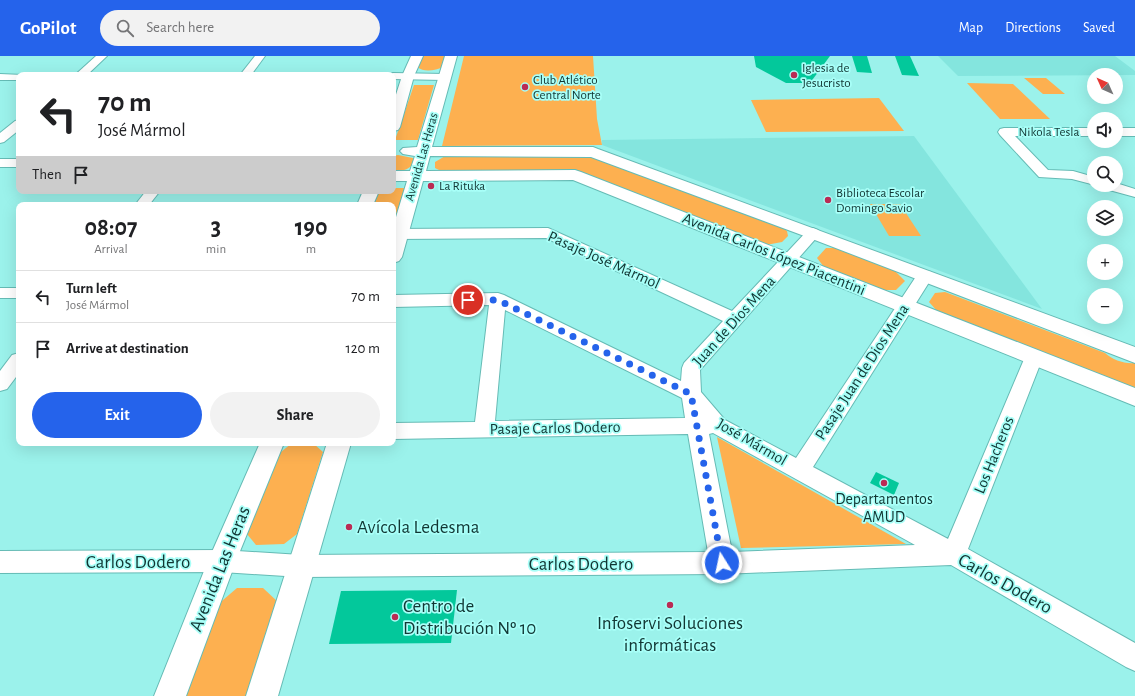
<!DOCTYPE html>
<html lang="en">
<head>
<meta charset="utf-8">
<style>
	body { margin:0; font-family:"Alegreya Sans",sans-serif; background:#f2f2f2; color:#202124; height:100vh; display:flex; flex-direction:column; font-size:15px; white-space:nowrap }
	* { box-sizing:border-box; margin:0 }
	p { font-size:13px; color:#757577 }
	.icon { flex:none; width:22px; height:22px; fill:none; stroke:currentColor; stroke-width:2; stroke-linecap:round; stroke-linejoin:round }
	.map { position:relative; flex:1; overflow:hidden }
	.details { position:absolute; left:16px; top:146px; width:380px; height:244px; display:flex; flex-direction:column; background:#fff; border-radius:8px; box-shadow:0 4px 16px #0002 }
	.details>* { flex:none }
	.top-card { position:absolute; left:16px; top:16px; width:380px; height:122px; border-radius:8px; box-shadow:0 4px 16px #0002; background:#fff; color:#202124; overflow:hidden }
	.needle { width:26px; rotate:315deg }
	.tools { position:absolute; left:1087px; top:12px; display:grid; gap:8px }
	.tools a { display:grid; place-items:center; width:36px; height:36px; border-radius:50%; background:#fff; box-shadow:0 4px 16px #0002; font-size:20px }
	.pin { position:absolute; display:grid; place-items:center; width:34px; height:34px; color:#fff; margin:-17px; border:2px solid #fff; border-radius:50%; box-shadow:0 1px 4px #0007 }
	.me { position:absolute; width:44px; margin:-22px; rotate:350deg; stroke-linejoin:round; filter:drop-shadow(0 0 3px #0008) }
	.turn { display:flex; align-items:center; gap:14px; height:84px; padding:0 16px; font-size:18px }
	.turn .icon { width:52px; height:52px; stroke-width:2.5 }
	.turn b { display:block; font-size:28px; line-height:34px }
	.then { display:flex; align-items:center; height:38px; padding:0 16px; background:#0003; gap:8px; font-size:15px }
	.eta { display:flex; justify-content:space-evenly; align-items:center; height:68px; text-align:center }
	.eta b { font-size:24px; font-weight:600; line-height:28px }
	.button { display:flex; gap:8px; margin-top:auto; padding:8px 16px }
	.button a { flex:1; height:46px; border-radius:24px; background:#2563eb; color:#fff; font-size:16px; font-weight:600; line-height:46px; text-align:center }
	.button a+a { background:#f2f2f2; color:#202124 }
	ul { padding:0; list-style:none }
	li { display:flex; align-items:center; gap:12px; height:52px; padding:0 16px; border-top:1px solid #e0e0e0 }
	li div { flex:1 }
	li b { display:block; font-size:15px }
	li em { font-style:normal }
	header { display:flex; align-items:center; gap:24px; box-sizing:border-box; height:56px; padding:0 20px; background:#2563eb; color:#fff }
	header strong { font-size:19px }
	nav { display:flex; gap:22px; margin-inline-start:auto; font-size:14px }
	.search { width:280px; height:36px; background:#f2f2f2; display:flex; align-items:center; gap:10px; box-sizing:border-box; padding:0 14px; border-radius:22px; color:#757577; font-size:15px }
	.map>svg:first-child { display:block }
</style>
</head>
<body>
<header>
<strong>GoPilot</strong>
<div class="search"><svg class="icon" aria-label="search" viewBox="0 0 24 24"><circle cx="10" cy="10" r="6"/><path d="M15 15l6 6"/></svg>Search here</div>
<nav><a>Map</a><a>Directions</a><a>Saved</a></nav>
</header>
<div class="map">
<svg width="1135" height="640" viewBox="0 0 1135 640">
	<rect width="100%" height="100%" fill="#9bf2eb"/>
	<g fill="#84e5de">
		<path d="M 938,0 L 1115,0 L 1135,15 L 1135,19 L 958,20 Z"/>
		<path d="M 914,80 L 1042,253 L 602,89 L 602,84 Z"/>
	</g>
	<g fill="#fdb050">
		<path d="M 422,0 L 447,0 L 444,11 C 435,14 425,17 417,11 Z"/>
		<path d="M 464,0 L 593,0 L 597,63 L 602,89 L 442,90 Z"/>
		<path d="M 1024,22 L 1046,22 L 1065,38 L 1043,38 Z"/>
		<path d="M 967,27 L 1013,28 L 1050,63 L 1000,63 Z"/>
		<path d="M 414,29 L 434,29 L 418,84 L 395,84 Z"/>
		<path d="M 879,42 L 904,75 L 766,76 L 751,44 Z"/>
		<path d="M 398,99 L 413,102 L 415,105 C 411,114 402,115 393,115 L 393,100 Z"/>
		<path d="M 447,99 L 581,100 L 597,101 L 779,169 L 787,175 L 788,180 L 782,186 L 766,189 L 579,116 L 449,116 L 441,115 L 435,112 L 435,106 Z"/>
		<path d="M 393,132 L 405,132 L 396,163 L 393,163 L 393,149 L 371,149 L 376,135 L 393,135 Z"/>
		<path d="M 870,148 L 900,148 L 921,180 L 889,180 Z"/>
		<path d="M 826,192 L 837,192 L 892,212 L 905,225 L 896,234 L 882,234 L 824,211 L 817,202 Z"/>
		<path d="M 945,236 L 1105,297 C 1113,304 1124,308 1135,307 L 1135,333 L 938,256 L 929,246 L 935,237 Z"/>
		<path d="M 717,381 L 906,488 L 741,492 Z"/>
		<path d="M 292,387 L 314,388 L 323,396 L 297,478 L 284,488 L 256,489 L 247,478 L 281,396 Z"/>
		<path d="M 237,532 L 263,532 L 278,546 L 248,640 L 182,640 L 216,550 Z"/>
	</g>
	<g fill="#03c89b">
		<path d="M 754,0 L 830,0 L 810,27 L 786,27 L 756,11 Z"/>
		<path d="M 852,0 L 867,0 L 872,17 L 857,16 Z"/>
		<path d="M 895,0 L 910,0 L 919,20 L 902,19 Z"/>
		<path d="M 876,416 L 899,427 L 894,439 L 870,427 Z"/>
		<path d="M 457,534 L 451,587 L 329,588 L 341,535 Z"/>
	</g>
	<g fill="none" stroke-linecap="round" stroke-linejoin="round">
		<defs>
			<g id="minor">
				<path d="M 96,0 L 107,0 L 87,19 L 75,19 Z"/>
				<path d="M 255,0 L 265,0 L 251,19 L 240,19 Z"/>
				<path d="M 393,17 L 444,18 L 449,21 L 444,24 L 393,23 L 393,19 L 388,19 Z"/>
				<path d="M 0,18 L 23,19 L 19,19 L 19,24 L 0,24 Z"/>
				<path d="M 19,64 L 19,74 L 4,86 L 0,87 L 0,77 L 15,65 Z"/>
				<path d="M 1004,72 L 1094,72 L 1094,80 L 1015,80 L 1048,114 L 1073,115 L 1094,121 L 1095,129 L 1072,123 L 1039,121 L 1000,79 L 998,76 L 1000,73 Z"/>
				<rect x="1116" y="72" width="19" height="8"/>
				<rect x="0" y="103" width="19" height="8"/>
				<path d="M 1116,127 L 1135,133 L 1135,141 L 1102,132 L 1100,129 L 1116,129 Z"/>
				<path d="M 146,135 L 160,135 L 149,149 L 135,149 Z"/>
				<path d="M 548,172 L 732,255 L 808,174 L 813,172 L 818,174 L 821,177 L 818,180 L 700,314 L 701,336 L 725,364 L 796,402 L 919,216 L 925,215 L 931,216 L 933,220 L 813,411 L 948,483 L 1025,301 L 1027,296 L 1034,294 L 1041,296 L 1043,301 L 968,493 L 1135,587 L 1135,615 L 1126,611 L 951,509 L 722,518 L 301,521 L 222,516 L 0,517 L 0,495 L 222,494 L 301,499 L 708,496 L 688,378 L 393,383 L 393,367 L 475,366 L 489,249 L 393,251 L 393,239 L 498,237 L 504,239 L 681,325 L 682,312 L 684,307 L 723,265 L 546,182 L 393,183 L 393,173 ZM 505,254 L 682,342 L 685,362 L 495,365 ZM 713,377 L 915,489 L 732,496 L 709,378 Z"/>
				<rect x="0" y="232" width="19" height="10"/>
				<path d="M 19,297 L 19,317 L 7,333 L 0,335 L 0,315 L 12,299 Z"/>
			</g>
			<g id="secondary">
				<path d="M 411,0 L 423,0 L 414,20 L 400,71 L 398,74 L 393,75 L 393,48 L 402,20 Z"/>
				<path d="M 445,0 L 457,0 L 432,91 L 593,91 L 598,93 L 1135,291 L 1135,307 L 807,181 L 591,101 L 430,100 L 426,115 L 575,114 L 581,116 L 1135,332 L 1135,350 L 573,124 L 423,125 L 402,201 L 399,205 L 393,207 L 393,171 L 407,125 L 393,125 L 393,115 L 410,115 L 415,100 L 403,98 L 400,95 L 403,92 L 417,91 Z"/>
				<path d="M 363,135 L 379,135 L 373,149 L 357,149 Z"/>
				<path d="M 260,387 L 284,387 L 236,505 L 186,640 L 154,640 L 208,505 Z"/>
				<path d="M 327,387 L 351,387 L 278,640 L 246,640 Z"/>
			</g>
		</defs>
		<use href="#minor" stroke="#65bbb5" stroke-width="2"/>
		<use href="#secondary" stroke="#65bbb5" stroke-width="2"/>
		<use href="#minor" fill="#fff" fill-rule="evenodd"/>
		<use href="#secondary" fill="#fff" fill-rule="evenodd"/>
	</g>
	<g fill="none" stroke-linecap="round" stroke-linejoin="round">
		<path stroke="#2563eb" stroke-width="7" stroke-dasharray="0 12.6" d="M 468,244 L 498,244 L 691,338 L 722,507"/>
	</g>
	<g fill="#ba2b54" stroke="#a8fff8" stroke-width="1.5">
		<circle cx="794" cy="19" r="4"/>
		<circle cx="525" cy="31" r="4"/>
		<circle cx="431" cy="130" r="4"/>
		<circle cx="828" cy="144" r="4"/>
		<circle cx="884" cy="427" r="4"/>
		<circle cx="349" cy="471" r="4"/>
		<circle cx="670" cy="549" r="4"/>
		<circle cx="395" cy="561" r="4"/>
	</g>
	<g text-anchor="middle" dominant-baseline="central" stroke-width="3.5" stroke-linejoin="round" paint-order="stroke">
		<g font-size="13" fill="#113633" stroke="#a8fff8" text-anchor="start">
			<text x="802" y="12">Iglesia de<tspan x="802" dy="15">Jesucristo</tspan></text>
			<text x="533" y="24">Club Atlético<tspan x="533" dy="15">Central Norte</tspan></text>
			<text x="439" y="130">La Rituka</text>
			<text x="836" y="137">Biblioteca Escolar<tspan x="836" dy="15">Domingo Savio</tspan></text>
		</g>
		<g font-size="13" fill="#113633" stroke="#a8fff8">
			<text x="1049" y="76">Nikola Tesla</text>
			<text transform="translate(422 101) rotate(-74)">Avenida Las Heras</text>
		</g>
		<g font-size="16" fill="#113633" stroke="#a8fff8">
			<text transform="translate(774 198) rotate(22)">Avenida Carlos López Piacentini</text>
			<text transform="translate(604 204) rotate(24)">Pasaje José Mármol</text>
			<text transform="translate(734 265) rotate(-48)">Juan de Dios Mena</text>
			<text transform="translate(862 316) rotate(-57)">Pasaje Juan de Dios Mena</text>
			<text transform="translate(555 372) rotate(-1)">Pasaje Carlos Dodero</text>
			<text transform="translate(752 386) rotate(30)">José Mármol</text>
			<text transform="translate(994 399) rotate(-68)">Los Hacheros</text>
		</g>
		<g font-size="16" fill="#113633" stroke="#a8fff8">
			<text x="884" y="443">Departamentos<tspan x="884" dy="18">AMUD</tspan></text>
		</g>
		<g font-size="19" fill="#113633" stroke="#a8fff8" text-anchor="start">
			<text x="357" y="471">Avícola Ledesma</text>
			<text x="403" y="550">Centro de<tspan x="403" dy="22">Distribución Nº 10</tspan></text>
			<text x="670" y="567" text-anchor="middle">Infoservi Soluciones<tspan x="670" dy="22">informáticas</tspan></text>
		</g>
		<g font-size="19" fill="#113633" stroke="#a8fff8">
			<text x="138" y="506">Carlos Dodero</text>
			<text x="581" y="508">Carlos Dodero</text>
			<text transform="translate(220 513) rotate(-68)">Avenida Las Heras</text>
			<text transform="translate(1005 528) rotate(29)">Carlos Dodero</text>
		</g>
	</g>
</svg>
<div class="tools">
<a><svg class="needle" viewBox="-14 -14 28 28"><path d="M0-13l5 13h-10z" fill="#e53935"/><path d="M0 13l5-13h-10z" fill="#757577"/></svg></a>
<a><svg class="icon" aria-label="sound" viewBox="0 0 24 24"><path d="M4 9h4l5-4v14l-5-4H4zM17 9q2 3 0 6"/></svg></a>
<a><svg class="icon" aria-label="search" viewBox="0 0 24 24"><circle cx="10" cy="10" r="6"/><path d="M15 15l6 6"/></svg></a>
<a><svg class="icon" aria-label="layers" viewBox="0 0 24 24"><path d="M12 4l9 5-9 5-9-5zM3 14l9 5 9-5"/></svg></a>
<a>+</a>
<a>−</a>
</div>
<div class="pin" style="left:468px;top:244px;background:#d93025"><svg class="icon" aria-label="arrive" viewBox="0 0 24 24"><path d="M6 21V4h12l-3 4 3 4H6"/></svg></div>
<svg class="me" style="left:722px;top:507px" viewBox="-20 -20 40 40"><circle r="17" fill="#2563eb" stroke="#fff" stroke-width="3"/><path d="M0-11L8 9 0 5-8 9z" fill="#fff"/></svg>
<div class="top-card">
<div class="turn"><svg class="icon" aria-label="left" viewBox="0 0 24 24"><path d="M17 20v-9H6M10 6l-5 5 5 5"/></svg><div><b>70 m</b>José Mármol</div></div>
<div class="then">Then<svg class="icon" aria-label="arrive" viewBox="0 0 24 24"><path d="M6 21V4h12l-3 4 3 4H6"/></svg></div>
</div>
<section class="details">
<div class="eta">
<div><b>08:07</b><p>Arrival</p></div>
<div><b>3</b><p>min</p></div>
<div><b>190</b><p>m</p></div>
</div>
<ul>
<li><svg class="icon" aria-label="left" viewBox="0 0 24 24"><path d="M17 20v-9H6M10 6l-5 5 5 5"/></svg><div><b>Turn left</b><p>José Mármol</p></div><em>70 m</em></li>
<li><svg class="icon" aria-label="arrive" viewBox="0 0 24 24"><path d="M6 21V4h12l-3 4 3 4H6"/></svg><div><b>Arrive at destination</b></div><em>120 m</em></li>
</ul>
<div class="button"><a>Exit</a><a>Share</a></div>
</section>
</div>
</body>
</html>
